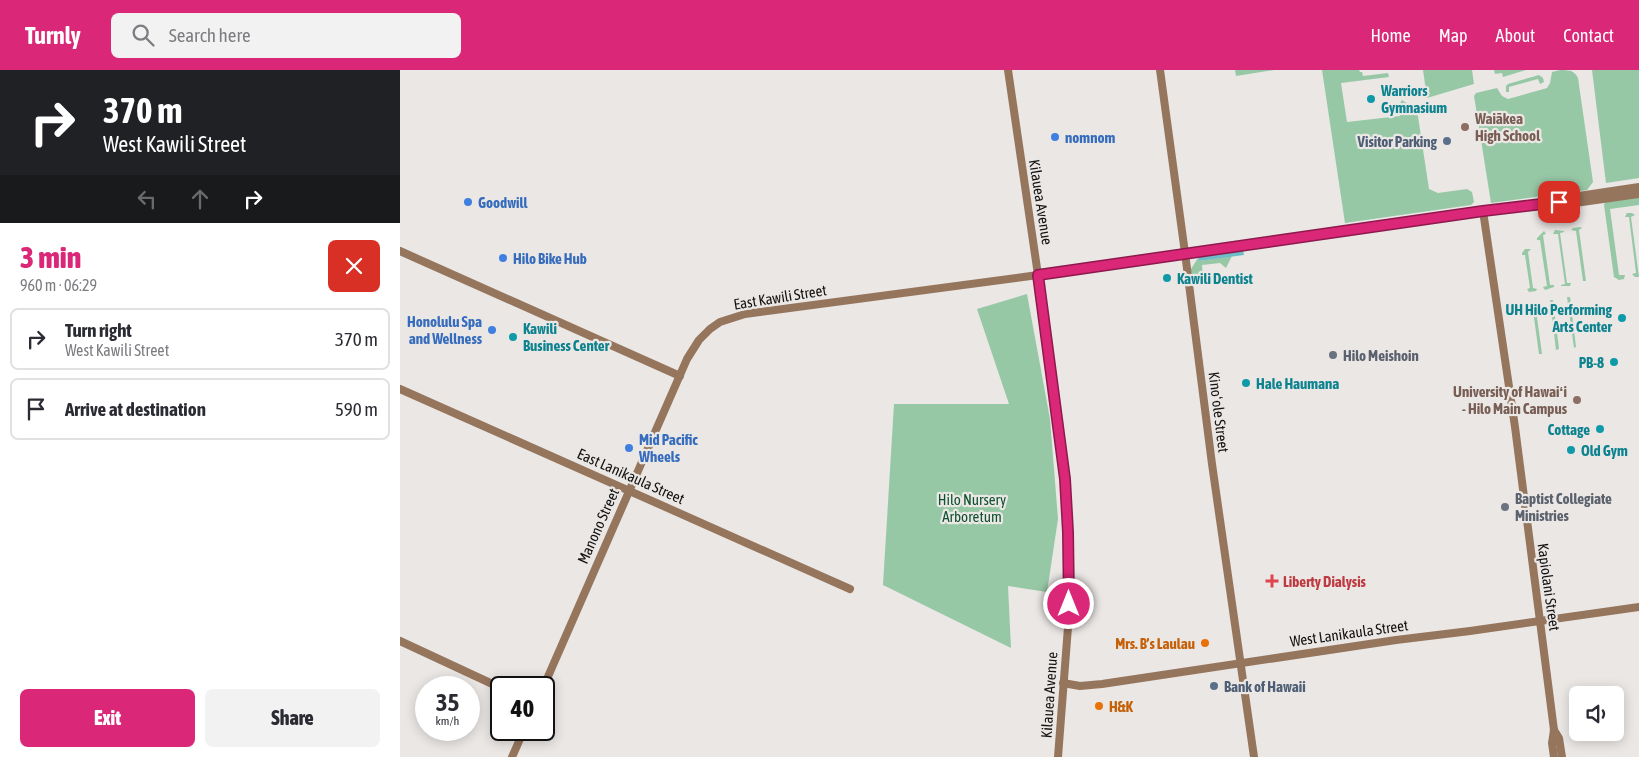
<!DOCTYPE html>
<html lang="en">
<head>
<meta charset="utf-8">
<style>
	body { margin:0; font-family:"Asap Condensed",sans-serif; background:#f2f2f3; color:#2b2b33; height:100vh; display:flex; flex-direction:column; font-size:19px; white-space:nowrap }
	* { box-sizing:border-box; margin:0 }
	p { font-size:16px; color:#7c7c81 }
	.icon { flex:none; width:28px; height:28px; fill:none; stroke:currentColor; stroke-width:2; stroke-linecap:round; stroke-linejoin:round }
	.map { position:relative; flex:1; overflow:hidden }
	.drawer { display:flex; flex-direction:column; background:#fff; width:400px }
	.drawer>* { flex:none }
	.banner { background:#202124; color:#fff; overflow:hidden }
	.controls { position:absolute; left:1169px; top:616px; display:grid; gap:10px }
	.controls a { display:grid; place-items:center; width:55px; height:55px; border-radius:8px; background:#fff; box-shadow:0 2px 12px #0003; font-size:25px }
	.speed { position:absolute; left:15px; top:606px; display:flex; gap:10px; font-size:25px; font-weight:700; text-align:center }
	.speed>* { display:grid; place-content:center; width:65px; height:65px; border-radius:50%; background:#fff; box-shadow:0 2px 12px #0003; line-height:1 }
	.speed small { font-size:12px; font-weight:400 }
	.speed .limit { border:2px solid #111; border-radius:8px; background:#fff; color:#111 }
	.pin { position:absolute; display:grid; place-items:center; width:42px; height:42px; color:#fff; margin:-21px; border-radius:10px; box-shadow:0 2px 8px #0006 }
	.me { position:absolute; width:55px; margin:-28px; rotate:0deg; stroke-linejoin:round; filter:drop-shadow(0 0 4px #0008) }
	.turn { display:flex; align-items:center; gap:18px; height:105px; padding:0 20px; font-size:22px }
	.turn .icon { width:65px; height:65px; stroke-width:2.5 }
	.turn b { display:block; font-size:35px; line-height:42px }
	.lanes { display:flex; align-items:center; height:48px; padding:0 20px; background:#0003; justify-content:center; gap:25px; direction:ltr }
	.lanes .off { opacity:.35 }
	.round { display:grid; place-items:center; flex:none; width:52px; height:52px; border-radius:8px; background:#f2f2f3 }
	.overview { display:flex; align-items:center; justify-content:space-between; height:85px; padding:0 20px }
	h1 { font-size:30px; font-weight:800; line-height:38px; color:#db2777 }
	.action { display:flex; gap:10px; margin-top:auto; padding:10px 20px }
	.action a { flex:1; height:58px; border-radius:8px; background:#db2777; color:#fff; font-size:20px; font-weight:800; line-height:58px; text-align:center }
	.action a+a { background:#f2f2f3; color:#2b2b33 }
	ul { padding:0; list-style:none }
	li { display:flex; align-items:center; gap:15px; height:62px; margin:0 10px 8px; padding:0 10px; border:2px solid #e1e1e2; border-radius:8px }
	li div { flex:1 }
	li b { display:block; font-size:19px }
	li em { font-style:normal }
	header { display:flex; align-items:center; gap:30px; box-sizing:border-box; height:70px; padding:0 25px; background:#db2777; color:#fff }
	header strong { font-size:24px }
	nav { display:flex; gap:28px; margin-inline-start:auto; font-size:18px }
	.search { width:350px; height:45px; background:#f2f2f3; display:flex; align-items:center; gap:12px; box-sizing:border-box; padding:0 18px; border-radius:8px; color:#7c7c81; font-size:19px }
	main { display:flex; flex:1; min-height:0 }
	.map>svg:first-child { display:block }
</style>
</head>
<body>
<header>
<strong>Turnly</strong>
<div class="search"><svg class="icon" aria-label="search" viewBox="0 0 24 24"><circle cx="10" cy="10" r="6"/><path d="M15 15l6 6"/></svg>Search here</div>
<nav><a>Home</a><a>Map</a><a>About</a><a>Contact</a></nav>
</header>
<main>
<section class="drawer">
<div class="banner">
<div class="turn"><svg class="icon" aria-label="right" viewBox="0 0 24 24"><path d="M7 20v-9h11M14 6l5 5-5 5"/></svg><div><b>370 m</b>West Kawili Street</div></div>
<div class="lanes"><svg class="icon off" aria-label="left" viewBox="0 0 24 24"><path d="M17 20v-9H6M10 6l-5 5 5 5"/></svg><svg class="icon off" aria-label="ahead" viewBox="0 0 24 24"><path d="M12 20V5M6 11l6-6 6 6"/></svg><svg class="icon" aria-label="right" viewBox="0 0 24 24"><path d="M7 20v-9h11M14 6l5 5-5 5"/></svg></div>
</div>
<div class="overview"><div><h1>3 min</h1><p>960 m · 06:29</p></div><a class="round" style="background:#d93025;color:#fff"><svg class="icon" aria-label="close" viewBox="0 0 24 24"><path d="M6 6l12 12M18 6L6 18"/></svg></a></div>
<ul>
<li><svg class="icon" aria-label="right" viewBox="0 0 24 24"><path d="M7 20v-9h11M14 6l5 5-5 5"/></svg><div><b>Turn right</b><p>West Kawili Street</p></div><em>370 m</em></li>
<li><svg class="icon" aria-label="arrive" viewBox="0 0 24 24"><path d="M6 21V4h12l-3 4 3 4H6"/></svg><div><b>Arrive at destination</b></div><em>590 m</em></li>
</ul>
<div class="action"><a>Exit</a><a>Share</a></div>
</section>
<div class="map">
<svg width="1239" height="687" viewBox="0 0 1239 687">
	<rect width="100%" height="100%" fill="#eae7e5"/>
	<g fill="#97c8a6">
		<path d="M 835,0 L 874,0 L 836,6 Z"/>
		<path d="M 922,0 L 959,0 L 960,2 L 962,2 L 963,6 L 988,3 L 989,7 L 941,13 L 947,52 L 1000,46 L 999,35 L 1002,30 L 1017,40 L 1029,119 L 1038,123 L 1067,119 L 1072,122 L 1074,132 L 1071,135 L 945,153 Z"/>
		<path d="M 1023,0 L 1072,0 L 1074,14 L 1027,28 Z"/>
		<path d="M 1094,0 L 1126,0 L 1103,7 L 1102,3 L 1095,4 Z"/>
		<path d="M 1160,0 C 1169,0 1174,0 1178,8 L 1193,112 L 1187,120 L 1091,133 L 1074,26 L 1076,23 L 1097,18 L 1102,26 L 1108,29 L 1147,18 L 1150,13 L 1152,2 Z"/>
		<path d="M 1192,0 L 1239,0 L 1239,108 L 1206,113 Z"/>
		<path d="M 1139,5 L 1143,8 L 1144,12 L 1140,14 L 1138,9 L 1109,17 L 1109,22 L 1106,22 L 1106,16 L 1108,14 Z"/>
		<path d="M 1239,127 L 1239,135 L 1210,139 L 1219,205 L 1225,205 L 1224,209 L 1219,210 L 1214,207 L 1204,135 L 1205,132 Z"/>
		<path d="M 1227,143 L 1232,143 L 1235,145 L 1231,147 L 1239,207 L 1235,207 L 1232,204 L 1236,203 L 1229,147 L 1225,147 Z"/>
		<path d="M 1180,157 L 1182,158 L 1179,160 L 1186,211 L 1183,211 L 1176,161 L 1171,160 L 1173,158 Z"/>
		<path d="M 1155,160 L 1164,161 L 1164,162 L 1160,163 L 1167,213 L 1171,213 L 1170,216 L 1161,216 L 1161,215 L 1165,214 L 1158,164 L 1153,164 Z"/>
		<path d="M 1144,161 L 1146,164 L 1143,165 L 1150,215 L 1154,215 L 1154,217 L 1145,220 L 1143,217 L 1147,216 L 1140,170 L 1137,170 L 1137,168 Z"/>
		<path d="M 1125,179 L 1131,179 L 1128,182 L 1133,218 L 1137,219 L 1136,221 L 1129,222 L 1127,219 L 1130,218 L 1125,185 L 1122,185 L 1122,183 Z"/>
		<path d="M 832,186 L 826,198 L 820,193 L 802,195 L 803,207 L 796,209 L 791,208 L 791,199 L 798,188 L 799,191 Z"/>
		<path d="M 627,224 L 650,349 L 658,449 L 647,522 L 608,516 L 611,578 L 483,515 L 494,334 L 609,334 L 577,239 Z"/>
		<path d="M 1167,227 L 1170,227 L 1176,277 L 1174,278 Z"/>
		<path d="M 1150,230 L 1153,230 L 1159,279 L 1156,280 Z"/>
		<path d="M 1132,233 L 1135,233 L 1142,284 L 1139,284 Z"/>
	</g>
	<path fill="#6dbdc9" d="M 843,180 L 844,185 L 799,191 L 798,188 L 813,184 Z"/>
	<g fill="none" stroke-linecap="round" stroke-linejoin="round">
		<g stroke="#96755d" stroke-width="8">
			<path d="M 608,0 L 638,205 L 665,409 L 668,461 L 669,544 L 658,687"/>
			<path d="M 760,0 L 785,183 L 812,394 L 854,687"/>
			<path d="M 1163,131 L 1172,127 L 1239,117"/>
			<path d="M 1083,141 L 1115,357 L 1154,660 L 1152,673 L 1154,687"/>
			<path d="M 0,181 L 280,306"/>
			<path d="M 0,319 L 450,519"/>
			<path d="M 0,571 L 101,618"/>
			<path d="M 663,613 L 680,616 L 702,614 L 996,570 L 1070,561 L 1239,537"/>
			<path d="M 143,618 L 287,289 L 299,270 L 310,259 L 320,252 L 345,244 L 638,205 L 1092,139 L 1159,132 L 1175,133 L 1239,124"/>
			<path d="M 1154,660 L 1159,668 L 1162,687"/>
			<path d="M 112,687 L 124,660"/>
		</g>
	</g>
	<g fill="none" stroke-linecap="round" stroke-linejoin="round">
		<defs>
			<path id="route" d="M 669,534 L 668,462 L 665,409 L 638,205 L 1083,141 L 1159,132"/>
		</defs>
		<use href="#route" stroke="#8e194d" stroke-width="12"/>
		<use href="#route" stroke="#db2777" stroke-width="9"/>
	</g>
	<g fill="#0f9aa8" stroke="#eae7e5" stroke-width="2">
		<circle cx="971" cy="29" r="5"/>
		<circle cx="767" cy="208" r="5"/>
		<circle cx="1222" cy="248" r="5"/>
		<circle cx="113" cy="267" r="5"/>
		<circle cx="1214" cy="292" r="5"/>
		<circle cx="846" cy="313" r="5"/>
		<circle cx="1200" cy="359" r="5"/>
		<circle cx="1171" cy="380" r="5"/>
	</g>
	<g fill="#8d6e63" stroke="#eae7e5" stroke-width="2">
		<circle cx="1065" cy="57" r="5"/>
		<circle cx="1177" cy="330" r="5"/>
	</g>
	<g fill="#3f7fe0" stroke="#eae7e5" stroke-width="2">
		<circle cx="655" cy="67" r="5"/>
		<circle cx="68" cy="132" r="5"/>
		<circle cx="103" cy="188" r="5"/>
		<circle cx="92" cy="260" r="5"/>
		<circle cx="229" cy="378" r="5"/>
	</g>
	<g fill="#5c6f8a" stroke="#eae7e5" stroke-width="2">
		<circle cx="1047" cy="71" r="5"/>
		<circle cx="814" cy="616" r="5"/>
	</g>
	<g fill="#6b7280" stroke="#eae7e5" stroke-width="2">
		<circle cx="933" cy="285" r="5"/>
		<circle cx="1105" cy="437" r="5"/>
	</g>
	<path fill="#e0444e" stroke="#eae7e5" stroke-width="2" d="M869.5 503.5h5v5h5v5h-5v5h-5v-5h-5v-5h5z"/>
	<g fill="#e8710a" stroke="#eae7e5" stroke-width="2">
		<circle cx="805" cy="573" r="5"/>
		<circle cx="699" cy="636" r="5"/>
	</g>
	<g text-anchor="middle" dominant-baseline="central" stroke-width="4.5" stroke-linejoin="round" paint-order="stroke">
		<g font-size="15" font-weight="bold" fill="#0d838f" stroke="#eae7e5" text-anchor="start">
			<text x="981" y="20">Warriors<tspan x="981" dy="17">Gymnasium</tspan></text>
			<text x="777" y="208">Kawili Dentist</text>
			<text x="1212" y="239" text-anchor="end">UH Hilo Performing<tspan x="1212" dy="17">Arts Center</tspan></text>
			<text x="123" y="258">Kawili<tspan x="123" dy="17">Business Center</tspan></text>
			<text x="1204" y="292" text-anchor="end">PB-8</text>
			<text x="856" y="313">Hale Haumana</text>
			<text x="1190" y="359" text-anchor="end">Cottage</text>
			<text x="1181" y="380">Old Gym</text>
		</g>
		<g font-size="15" font-weight="bold" fill="#785e54" stroke="#eae7e5" text-anchor="start">
			<text x="1075" y="48">Waiākea<tspan x="1075" dy="17">High School</tspan></text>
			<text x="1167" y="321" text-anchor="end">University of Hawaiʻi<tspan x="1167" dy="17">- Hilo Main Campus</tspan></text>
		</g>
		<g font-size="15" font-weight="bold" fill="#366cbe" stroke="#eae7e5" text-anchor="start">
			<text x="665" y="67">nomnom</text>
			<text x="78" y="132">Goodwill</text>
			<text x="113" y="188">Hilo Bike Hub</text>
			<text x="82" y="251" text-anchor="end">Honolulu Spa<tspan x="82" dy="17">and Wellness</tspan></text>
			<text x="239" y="369">Mid Pacific<tspan x="239" dy="17">Wheels</tspan></text>
		</g>
		<g font-size="15" font-weight="bold" fill="#4e5e75" stroke="#eae7e5" text-anchor="end">
			<text x="1037" y="71">Visitor Parking</text>
			<text x="824" y="616" text-anchor="start">Bank of Hawaii</text>
		</g>
		<g font-size="15" fill="#141312" stroke="#eae7e5">
			<text transform="translate(641 132) rotate(81)">Kilauea Avenue</text>
			<text transform="translate(380 227) rotate(-9)">East Kawili Street</text>
			<text transform="translate(819 342) rotate(83)">Kinoʻole Street</text>
			<text transform="translate(231 406) rotate(24)">East Lanikaula Street</text>
			<text transform="translate(198 456) rotate(-66)">Manono Street</text>
			<text transform="translate(1149 517) rotate(82)">Kapiolani Street</text>
			<text transform="translate(949 563) rotate(-8)">West Lanikaula Street</text>
			<text transform="translate(649 625) rotate(-86)">Kilauea Avenue</text>
		</g>
		<g font-size="15" font-weight="bold" fill="#5b616d" stroke="#eae7e5" text-anchor="start">
			<text x="943" y="285">Hilo Meishoin</text>
			<text x="1115" y="428">Baptist Collegiate<tspan x="1115" dy="17">Ministries</tspan></text>
		</g>
		<g font-size="15" fill="#0f522e" stroke="#eae7e5">
			<text x="572" y="429">Hilo Nursery<tspan x="572" dy="17">Arboretum</tspan></text>
		</g>
		<g font-size="15" font-weight="bold" fill="#be3a42" stroke="#eae7e5" text-anchor="start">
			<text x="883" y="511">Liberty Dialysis</text>
		</g>
		<g font-size="15" font-weight="bold" fill="#c56008" stroke="#eae7e5" text-anchor="end">
			<text x="795" y="573">Mrs. B’s Laulau</text>
			<text x="709" y="636" text-anchor="start">H&amp;K</text>
		</g>
	</g>
</svg>
<div class="controls">
<a><svg class="icon" aria-label="sound" viewBox="0 0 24 24"><path d="M4 9h4l5-4v14l-5-4H4zM17 9q2 3 0 6"/></svg></a>
</div>
<div class="speed"><div>35<small>km/h</small></div><div class="limit">40</div></div>
<div class="pin" style="left:1159px;top:132px;background:#d93025"><svg class="icon" aria-label="arrive" viewBox="0 0 24 24"><path d="M6 21V4h12l-3 4 3 4H6"/></svg></div>
<svg class="me" style="left:669px;top:534px" viewBox="-20 -20 40 40"><circle r="17" fill="#db2777" stroke="#fff" stroke-width="3"/><path d="M0-11L8 9 0 5-8 9z" fill="#fff"/></svg>
</div>
</main>
</body>
</html>
